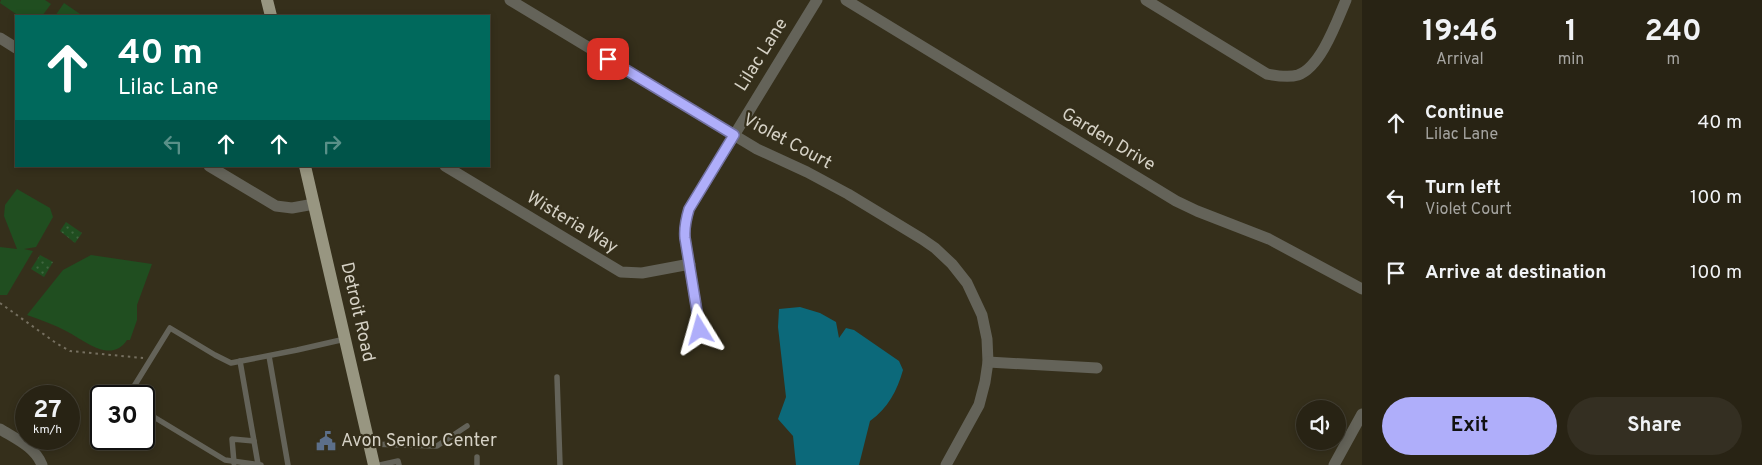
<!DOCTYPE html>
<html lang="en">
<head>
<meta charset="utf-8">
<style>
	body { margin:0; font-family:Overpass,sans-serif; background:#342f22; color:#f1f3f6; height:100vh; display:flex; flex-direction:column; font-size:19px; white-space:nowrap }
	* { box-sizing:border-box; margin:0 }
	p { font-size:16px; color:#a5a4a0 }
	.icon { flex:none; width:28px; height:28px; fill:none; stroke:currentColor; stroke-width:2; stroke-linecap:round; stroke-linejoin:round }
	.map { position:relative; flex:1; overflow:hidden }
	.sheet { display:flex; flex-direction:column; background:#282314; width:400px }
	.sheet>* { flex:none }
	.banner { position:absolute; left:15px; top:15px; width:475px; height:152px; border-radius:0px; box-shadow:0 2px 8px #0003,0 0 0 1px #444034; background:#00695c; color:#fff; overflow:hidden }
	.buttons { position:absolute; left:1296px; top:400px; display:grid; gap:10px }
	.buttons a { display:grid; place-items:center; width:50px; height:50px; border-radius:50%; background:#282314; box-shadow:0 2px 8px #0003,0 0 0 1px #444034; font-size:25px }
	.speed { position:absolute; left:15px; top:385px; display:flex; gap:10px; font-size:25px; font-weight:700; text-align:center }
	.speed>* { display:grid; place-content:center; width:65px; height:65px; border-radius:50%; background:#282314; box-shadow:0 2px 8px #0003,0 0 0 1px #444034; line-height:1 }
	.speed small { font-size:12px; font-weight:400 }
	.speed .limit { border:2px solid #111; border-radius:8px; background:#fff; color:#111 }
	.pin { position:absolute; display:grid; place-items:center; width:42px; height:42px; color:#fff; margin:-21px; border-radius:10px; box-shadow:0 2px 8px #0006 }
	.me { position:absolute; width:55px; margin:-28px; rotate:352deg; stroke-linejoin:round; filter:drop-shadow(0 0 4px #0008) }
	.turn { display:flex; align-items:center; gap:18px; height:105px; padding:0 20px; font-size:22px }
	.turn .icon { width:65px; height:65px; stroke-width:2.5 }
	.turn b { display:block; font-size:35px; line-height:42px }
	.lanes { display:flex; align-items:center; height:48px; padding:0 20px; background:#0003; justify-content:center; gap:25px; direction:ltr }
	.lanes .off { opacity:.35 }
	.eta { display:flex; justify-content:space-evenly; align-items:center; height:85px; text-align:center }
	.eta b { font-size:30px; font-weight:700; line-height:35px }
	.primary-button { display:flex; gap:10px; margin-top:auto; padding:10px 20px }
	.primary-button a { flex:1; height:58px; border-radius:30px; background:#afaefa; color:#111; font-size:20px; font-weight:700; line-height:58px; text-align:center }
	.primary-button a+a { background:#342f22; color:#f1f3f6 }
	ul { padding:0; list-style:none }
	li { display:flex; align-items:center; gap:15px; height:75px; padding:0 20px }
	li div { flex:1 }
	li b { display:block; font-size:19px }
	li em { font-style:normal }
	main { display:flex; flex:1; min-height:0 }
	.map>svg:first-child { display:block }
</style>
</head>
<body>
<main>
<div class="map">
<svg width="1362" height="465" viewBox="0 0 1362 465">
	<defs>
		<pattern id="grass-dots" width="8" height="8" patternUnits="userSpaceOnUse" patternTransform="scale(1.25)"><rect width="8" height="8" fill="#204e20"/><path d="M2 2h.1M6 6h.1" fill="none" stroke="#40663f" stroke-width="1.8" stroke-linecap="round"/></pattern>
	</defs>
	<rect width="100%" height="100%" fill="#352f1b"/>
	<g fill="url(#grass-dots)">
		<path d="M 66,222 L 82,233 L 75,243 L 60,231 Z"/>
		<path d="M 40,255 L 53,262 L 44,277 L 31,269 Z"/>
	</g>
	<g fill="#204e20">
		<path d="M 1,0 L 45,0 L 51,4 L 42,16 L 19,16 L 0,3 Z"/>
		<path d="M 64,3 L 83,16 L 55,16 Z"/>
		<path d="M 17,189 L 50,208 L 53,217 L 36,247 L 24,249 L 33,251 L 7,295 L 0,295 L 0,247 L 17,249 L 4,216 L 5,205 Z"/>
		<path d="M 91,255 L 152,264 L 137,305 L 137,320 L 130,340 L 127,340 C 111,364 85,341 68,332 C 55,325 41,320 27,315 L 63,270 Z"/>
	</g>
	<path fill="#0c697a" d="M 800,307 L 820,313 L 836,322 L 839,338 L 846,328 L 854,330 L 899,361 L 903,370 C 897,391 888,408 870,421 L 859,465 L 796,465 L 793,436 L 778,419 L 786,397 L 778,327 L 779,309 Z"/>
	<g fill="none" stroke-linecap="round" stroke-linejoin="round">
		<path stroke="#756f5f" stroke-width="2" stroke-dasharray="2.5 4" stroke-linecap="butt" d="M 0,303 L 56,343 L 70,351 L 143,358"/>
		<g stroke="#646359" stroke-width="5.5">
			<path d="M 269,356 L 288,465"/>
			<path d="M 557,377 L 560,465"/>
			<path d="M 128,396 L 170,328 L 215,355 L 231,363 L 297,350 L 345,339"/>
			<path d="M 144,411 L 225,460 L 261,465"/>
			<path d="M 254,441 L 258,464"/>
			<path d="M 369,444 L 437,446 L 467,426"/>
			<path d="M 477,457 L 477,465"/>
			<path d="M 234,463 L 232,439 L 254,441 L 240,361"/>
			<path d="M 380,465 L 398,461 L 399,465"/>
		</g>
		<g stroke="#646359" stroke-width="11">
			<path d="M 510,0 L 757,149 L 807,172 L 848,194 L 922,239 L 935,248 L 952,264 L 967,283 L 982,315 L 987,339 L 988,362 L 985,382 L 979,405 L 946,465"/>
			<path d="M 846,0 L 1176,201 L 1197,211 L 1269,239 L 1362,289"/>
			<path d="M 1146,0 L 1267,74 C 1277,76 1288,78 1298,75 C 1321,67 1337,21 1346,0"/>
			<path d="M 0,38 L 16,48"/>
			<path d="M 209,166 L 276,206 L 292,208 L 314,204"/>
			<path d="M 445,166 L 621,272 L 642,273 L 690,264"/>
			<path d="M 692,343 L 700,330 L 685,238 C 684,227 686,219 689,209 L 817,0"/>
			<path d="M 988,362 L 1097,368"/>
			<path d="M 0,429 C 16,439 35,447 42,465"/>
			<path d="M 1334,465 L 1362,414"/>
		</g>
		<g stroke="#989681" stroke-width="12">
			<path d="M 267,0 L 271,16"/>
			<path d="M 305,166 L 374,465"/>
		</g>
	</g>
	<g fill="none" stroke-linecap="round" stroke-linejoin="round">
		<defs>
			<path id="route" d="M 608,59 L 734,135 L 689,209 C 686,219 684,227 685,238 L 700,330"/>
		</defs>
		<use href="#route" stroke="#7271a2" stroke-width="12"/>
		<use href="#route" stroke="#afaefa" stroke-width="9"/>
	</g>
	<defs>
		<symbol id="civic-bare" viewBox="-9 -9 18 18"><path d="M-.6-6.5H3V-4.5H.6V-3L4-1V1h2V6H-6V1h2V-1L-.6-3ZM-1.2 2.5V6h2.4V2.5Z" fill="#5c6f8a" stroke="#352f1b" stroke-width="2.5" paint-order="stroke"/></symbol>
	</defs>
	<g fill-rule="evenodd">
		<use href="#civic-bare" x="312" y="427" width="28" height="28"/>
	</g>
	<g text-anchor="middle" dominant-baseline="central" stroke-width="4.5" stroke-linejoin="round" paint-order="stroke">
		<g font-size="18" fill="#d5d1c5" stroke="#352f1b">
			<text transform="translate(762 55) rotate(-58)">Lilac Lane</text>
			<text transform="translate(1108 140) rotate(31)">Garden Drive</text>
			<text transform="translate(787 142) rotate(28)">Violet Court</text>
			<text transform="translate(572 223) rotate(31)">Wisteria Way</text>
			<text transform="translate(357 312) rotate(77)">Detroit Road</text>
		</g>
		<g font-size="18" fill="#d5d1c5" stroke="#352f1b" text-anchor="start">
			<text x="341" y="441">Avon Senior Center</text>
		</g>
	</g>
</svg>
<div class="buttons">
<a><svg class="icon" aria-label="sound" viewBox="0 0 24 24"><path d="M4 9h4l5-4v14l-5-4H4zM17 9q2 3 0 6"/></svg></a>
</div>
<div class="speed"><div>27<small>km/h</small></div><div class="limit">30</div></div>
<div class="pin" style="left:608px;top:59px;background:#d93025"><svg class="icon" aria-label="arrive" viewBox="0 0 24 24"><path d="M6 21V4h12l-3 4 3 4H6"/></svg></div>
<svg class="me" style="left:700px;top:330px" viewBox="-20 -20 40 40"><path d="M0-17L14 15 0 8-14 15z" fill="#afaefa" stroke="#fff" stroke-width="4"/></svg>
<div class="banner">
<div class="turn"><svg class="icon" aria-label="ahead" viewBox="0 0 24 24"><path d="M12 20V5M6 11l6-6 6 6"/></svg><div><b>40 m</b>Lilac Lane</div></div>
<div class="lanes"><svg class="icon off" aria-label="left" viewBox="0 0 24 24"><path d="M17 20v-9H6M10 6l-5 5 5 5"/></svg><svg class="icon" aria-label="ahead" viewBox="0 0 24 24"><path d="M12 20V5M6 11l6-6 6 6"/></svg><svg class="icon" aria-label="ahead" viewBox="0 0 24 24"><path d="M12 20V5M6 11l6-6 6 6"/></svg><svg class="icon off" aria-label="right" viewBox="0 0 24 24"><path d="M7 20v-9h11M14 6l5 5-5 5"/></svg></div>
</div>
</div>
<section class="sheet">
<div class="eta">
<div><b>19:46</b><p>Arrival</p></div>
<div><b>1</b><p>min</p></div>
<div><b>240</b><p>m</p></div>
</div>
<ul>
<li><svg class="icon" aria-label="ahead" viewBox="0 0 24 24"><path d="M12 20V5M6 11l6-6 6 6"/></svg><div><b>Continue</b><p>Lilac Lane</p></div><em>40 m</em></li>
<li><svg class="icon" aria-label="left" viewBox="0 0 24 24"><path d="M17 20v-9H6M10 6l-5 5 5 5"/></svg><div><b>Turn left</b><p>Violet Court</p></div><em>100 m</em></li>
<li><svg class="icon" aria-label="arrive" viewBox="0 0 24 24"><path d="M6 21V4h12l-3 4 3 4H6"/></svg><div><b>Arrive at destination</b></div><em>100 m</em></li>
</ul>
<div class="primary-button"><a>Exit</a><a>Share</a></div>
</section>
</main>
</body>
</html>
